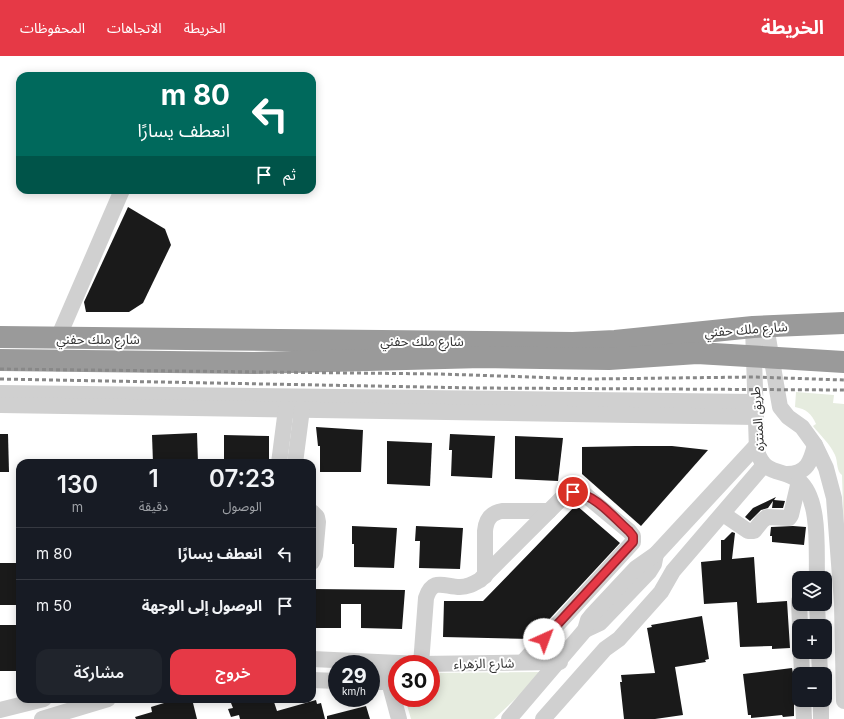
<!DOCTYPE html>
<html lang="ar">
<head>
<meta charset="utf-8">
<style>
	body { margin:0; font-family:Inter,"Noto Sans Arabic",sans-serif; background:#20242c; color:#f1f3f6; direction:rtl; height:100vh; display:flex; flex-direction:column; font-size:15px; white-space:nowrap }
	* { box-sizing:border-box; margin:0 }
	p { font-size:13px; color:#9ea1a6 }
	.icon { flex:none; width:22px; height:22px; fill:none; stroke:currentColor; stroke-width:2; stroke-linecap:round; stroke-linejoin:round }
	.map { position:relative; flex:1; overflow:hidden; direction:ltr }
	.details { position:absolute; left:16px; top:403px; width:300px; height:244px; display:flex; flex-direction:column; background:#171b24; border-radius:12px; box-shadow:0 2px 10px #0003; direction:rtl }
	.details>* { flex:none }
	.banner { position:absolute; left:16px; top:16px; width:300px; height:122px; border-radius:12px; box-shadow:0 2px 10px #0003; direction:rtl; background:#00695c; color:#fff; overflow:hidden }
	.controls { position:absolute; left:792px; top:515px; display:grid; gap:8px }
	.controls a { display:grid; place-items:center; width:40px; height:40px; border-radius:8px; background:#171b24; box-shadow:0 2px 10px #0003; font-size:20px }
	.speed { position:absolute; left:328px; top:599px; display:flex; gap:8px; font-size:20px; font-weight:700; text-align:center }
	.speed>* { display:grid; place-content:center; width:52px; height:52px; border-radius:50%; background:#171b24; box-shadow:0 2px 10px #0003; line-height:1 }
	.speed small { font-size:10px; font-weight:400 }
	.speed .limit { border:6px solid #d22; background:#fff; color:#111 }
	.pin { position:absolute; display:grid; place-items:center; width:34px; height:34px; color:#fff; margin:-17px; border:2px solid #fff; border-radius:50%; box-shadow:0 1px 4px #0007 }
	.me { position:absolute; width:44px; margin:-22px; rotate:43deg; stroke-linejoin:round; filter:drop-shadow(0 0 3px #0008) }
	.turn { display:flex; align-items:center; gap:14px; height:84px; padding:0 20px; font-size:18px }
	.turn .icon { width:52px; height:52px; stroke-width:2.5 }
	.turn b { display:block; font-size:28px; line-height:34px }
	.then { display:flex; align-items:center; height:38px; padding:0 20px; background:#0003; gap:8px; font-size:15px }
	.eta { display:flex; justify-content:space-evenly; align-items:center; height:68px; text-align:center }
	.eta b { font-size:24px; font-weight:600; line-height:28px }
	.primary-button { display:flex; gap:8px; margin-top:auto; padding:8px 20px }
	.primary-button a { flex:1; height:46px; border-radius:12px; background:#e63946; color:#fff; font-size:16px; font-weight:600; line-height:46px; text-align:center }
	.primary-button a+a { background:#20242c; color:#f1f3f6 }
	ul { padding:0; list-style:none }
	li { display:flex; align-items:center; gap:12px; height:52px; padding:0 20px; border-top:1px solid #363941 }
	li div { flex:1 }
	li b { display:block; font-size:15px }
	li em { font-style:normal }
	header { display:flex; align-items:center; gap:24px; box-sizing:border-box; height:56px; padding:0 20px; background:#e63946; color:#fff }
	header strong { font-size:19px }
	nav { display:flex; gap:22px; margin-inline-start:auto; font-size:14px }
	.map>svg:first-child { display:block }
</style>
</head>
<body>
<header>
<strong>الخريطة</strong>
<nav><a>الخريطة</a><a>الاتجاهات</a><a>المحفوظات</a></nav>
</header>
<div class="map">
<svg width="844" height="663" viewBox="0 0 844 663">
	<rect width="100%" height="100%" fill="#fff"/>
	<g fill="#e6ecdf">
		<path d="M 796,336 L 834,339 L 833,347 L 844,348 L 844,481 L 842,419 C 836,415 838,405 835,399 C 830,388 820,379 813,370 L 816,368 C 812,358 806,353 795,351 Z"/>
		<path d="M 544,616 L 494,663 L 411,663 L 405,642 L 431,642 L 431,617 Z"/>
	</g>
	<g fill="#1a1a1a">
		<path d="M 128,151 L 165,173 L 171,189 L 143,247 L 129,256 L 86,256 L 84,246 Z"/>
		<path d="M 316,371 L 363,374 L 361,416 L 320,416 L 320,390 L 318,390 Z"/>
		<path d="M 197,377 L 198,407 L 153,407 L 152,379 Z"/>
		<path d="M 0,378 L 8,378 L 9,416 L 0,416 Z"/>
		<path d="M 450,378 L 495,380 L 492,422 L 451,420 L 452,394 L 449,394 Z"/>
		<path d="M 224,379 L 269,380 L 269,407 L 224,407 Z"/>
		<path d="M 515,380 L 563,382 L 558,425 L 515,423 Z"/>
		<path d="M 387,385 L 432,387 L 430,430 L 387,428 Z"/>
		<path d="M 635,390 L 672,390 L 708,394 L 641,470 L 582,418 L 582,391 Z"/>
		<path d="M 776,441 L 774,444 L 785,445 L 783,452 L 772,452 L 773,445 L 768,452 L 761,454 L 750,465 L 745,461 L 753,452 Z"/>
		<path d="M 576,449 L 620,487 L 531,583 L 443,581 L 444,545 L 483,545 Z"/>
		<path d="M 352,470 L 397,472 L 394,512 L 354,511 L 354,488 L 352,488 Z"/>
		<path d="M 416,470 L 463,472 L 460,513 L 419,512 L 420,485 L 415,485 Z"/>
		<path d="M 793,470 L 806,471 L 804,489 L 772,486 L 772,480 L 770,480 L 771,471 Z"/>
		<path d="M 732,476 L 735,477 L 732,503 L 754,501 L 757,547 L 787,545 L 790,592 L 772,593 L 772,590 L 740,591 L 737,546 L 704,548 L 701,506 L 721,504 L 721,484 L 724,484 Z"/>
		<rect x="0" y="507" width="20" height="42"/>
		<path d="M 312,533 L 405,534 L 402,573 L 361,572 L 361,548 L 341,548 L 341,572 L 312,572 Z"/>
		<path d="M 702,560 L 709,603 L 705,604 L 706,606 L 675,611 L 683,659 L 655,663 L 624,663 L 620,626 L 622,626 L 621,619 L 655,617 L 647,572 L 652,571 L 651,569 Z"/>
		<rect x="0" y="569" width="20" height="46"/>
		<path d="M 792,612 L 794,623 L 799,627 L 799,636 L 795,639 L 794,644 L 794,660 L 783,661 L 782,659 L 751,662 L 751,659 L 748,659 L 743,618 Z"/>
		<path d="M 177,643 L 192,643 L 197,663 L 136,663 L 135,661 L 152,656 L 151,651 Z"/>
		<path d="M 244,643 L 273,643 L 277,655 L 316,644 L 317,648 L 321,647 L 325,663 L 240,663 L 239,659 L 231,661 L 228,653 L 233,652 L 231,647 Z"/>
		<path d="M 366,650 L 370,663 L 327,663 L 327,660 Z"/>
	</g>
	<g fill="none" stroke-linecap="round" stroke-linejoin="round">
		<g stroke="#d0d0d0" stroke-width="16">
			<path d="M 766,270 L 780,351 L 788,361 L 802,371 L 815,389 L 826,412 L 834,442 L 842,547 L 844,645"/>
			<path d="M 753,271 L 757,395 C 765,421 783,412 799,425 C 821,443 816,496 817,522"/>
			<path d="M 58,282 L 122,134"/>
			<path d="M 0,337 L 756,346"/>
			<path d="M 0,349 L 756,361"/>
			<path d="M 279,407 L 286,353"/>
			<path d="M 295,407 L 302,353"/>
			<path d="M 787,418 C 807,418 811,405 815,389"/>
			<path d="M 312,456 L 317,461 L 318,466 L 315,499 L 312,506"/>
			<path d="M 723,458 L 748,475 L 754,475 L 762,465 L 767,461 L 789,462 L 791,459 L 799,425"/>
			<path d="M 485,520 L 485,475 C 486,463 491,457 502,455 L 549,455"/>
			<path d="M 799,545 L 800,570"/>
			<path d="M 817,548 L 818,570"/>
			<path d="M 585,574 L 600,567 L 649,516 L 654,508 L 656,498"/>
			<path d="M 801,596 L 802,618"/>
			<path d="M 819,596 L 820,618"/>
			<path d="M 312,603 L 421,608 L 560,606"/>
			<path d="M 384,607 L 399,663"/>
			<path d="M 421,608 L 426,542 C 433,521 444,531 460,531 C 468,531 473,528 480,524 L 564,440 L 573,436 L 583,437 L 629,475 L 633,480 L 633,486 L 523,606"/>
			<path d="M 312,624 L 337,625"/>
			<path d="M 371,626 L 388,626"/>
			<path d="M 803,644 L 804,663"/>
			<path d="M 821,644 L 821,663"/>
			<path d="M 0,654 L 44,643"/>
			<path d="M 42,663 L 108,643"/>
			<path d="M 509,663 L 585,574 L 588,564 L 592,559 L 636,512 L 656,498 L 756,390"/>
			<path d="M 543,663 L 605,593 L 619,583 L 661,536 L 673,515 L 764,409"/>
		</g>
		<g stroke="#9a9a9a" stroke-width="22">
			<path d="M 0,281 L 573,287 L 615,285 L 753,271 L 844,267"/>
			<path d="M 0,304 L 253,307 L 482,301 L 609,303 L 697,297 L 844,306"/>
		</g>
		<g stroke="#888" stroke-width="3" stroke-dasharray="4 3" stroke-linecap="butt">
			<path d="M 0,313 L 440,318 L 590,323 L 754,321 L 844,324"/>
			<path d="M 0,323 L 478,332 L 844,334"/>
		</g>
	</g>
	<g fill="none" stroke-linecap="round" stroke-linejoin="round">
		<defs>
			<path id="route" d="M 544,583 L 633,486 L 633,480 L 629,475 C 613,461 595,438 573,436"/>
		</defs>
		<use href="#route" stroke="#96252e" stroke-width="10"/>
		<use href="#route" stroke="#e63946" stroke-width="7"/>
	</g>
	<g text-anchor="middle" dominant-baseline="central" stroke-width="4" stroke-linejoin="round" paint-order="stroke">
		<g font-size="13" fill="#333" stroke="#fff">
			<text transform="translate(746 273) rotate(-4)">شارع ملك حفني</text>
			<text x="98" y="283">شارع ملك حفني</text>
			<text x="422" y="285">شارع ملك حفني</text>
			<text transform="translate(757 363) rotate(-94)">طريق المنتزه</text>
			<text transform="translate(484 607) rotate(-1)">شارع الزهراء</text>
		</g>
	</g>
</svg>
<div class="controls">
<a><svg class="icon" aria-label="layers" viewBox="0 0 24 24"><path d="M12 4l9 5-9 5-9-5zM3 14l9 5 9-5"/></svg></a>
<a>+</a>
<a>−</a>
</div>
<div class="speed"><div>29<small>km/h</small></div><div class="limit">30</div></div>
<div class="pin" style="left:573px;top:436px;background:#d93025"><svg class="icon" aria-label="arrive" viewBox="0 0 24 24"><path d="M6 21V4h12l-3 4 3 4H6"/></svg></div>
<svg class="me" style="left:544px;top:583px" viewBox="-20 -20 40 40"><circle r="19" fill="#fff"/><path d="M0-13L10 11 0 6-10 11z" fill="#e63946"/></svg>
<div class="banner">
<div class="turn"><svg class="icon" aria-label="left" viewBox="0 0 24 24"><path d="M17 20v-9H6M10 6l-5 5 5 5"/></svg><div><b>80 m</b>انعطف يسارًا</div></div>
<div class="then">ثم<svg class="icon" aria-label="arrive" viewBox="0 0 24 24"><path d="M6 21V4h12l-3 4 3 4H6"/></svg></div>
</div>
<section class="details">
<div class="eta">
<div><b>07:23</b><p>الوصول</p></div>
<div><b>1</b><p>دقيقة</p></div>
<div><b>130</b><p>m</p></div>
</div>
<ul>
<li><svg class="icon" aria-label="left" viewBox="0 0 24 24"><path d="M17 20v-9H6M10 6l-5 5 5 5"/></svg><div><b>انعطف يسارًا</b></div><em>80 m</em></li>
<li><svg class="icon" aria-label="arrive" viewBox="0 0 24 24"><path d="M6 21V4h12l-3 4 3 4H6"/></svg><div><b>الوصول إلى الوجهة</b></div><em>50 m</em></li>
</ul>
<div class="primary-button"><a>خروج</a><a>مشاركة</a></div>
</section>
</div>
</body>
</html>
